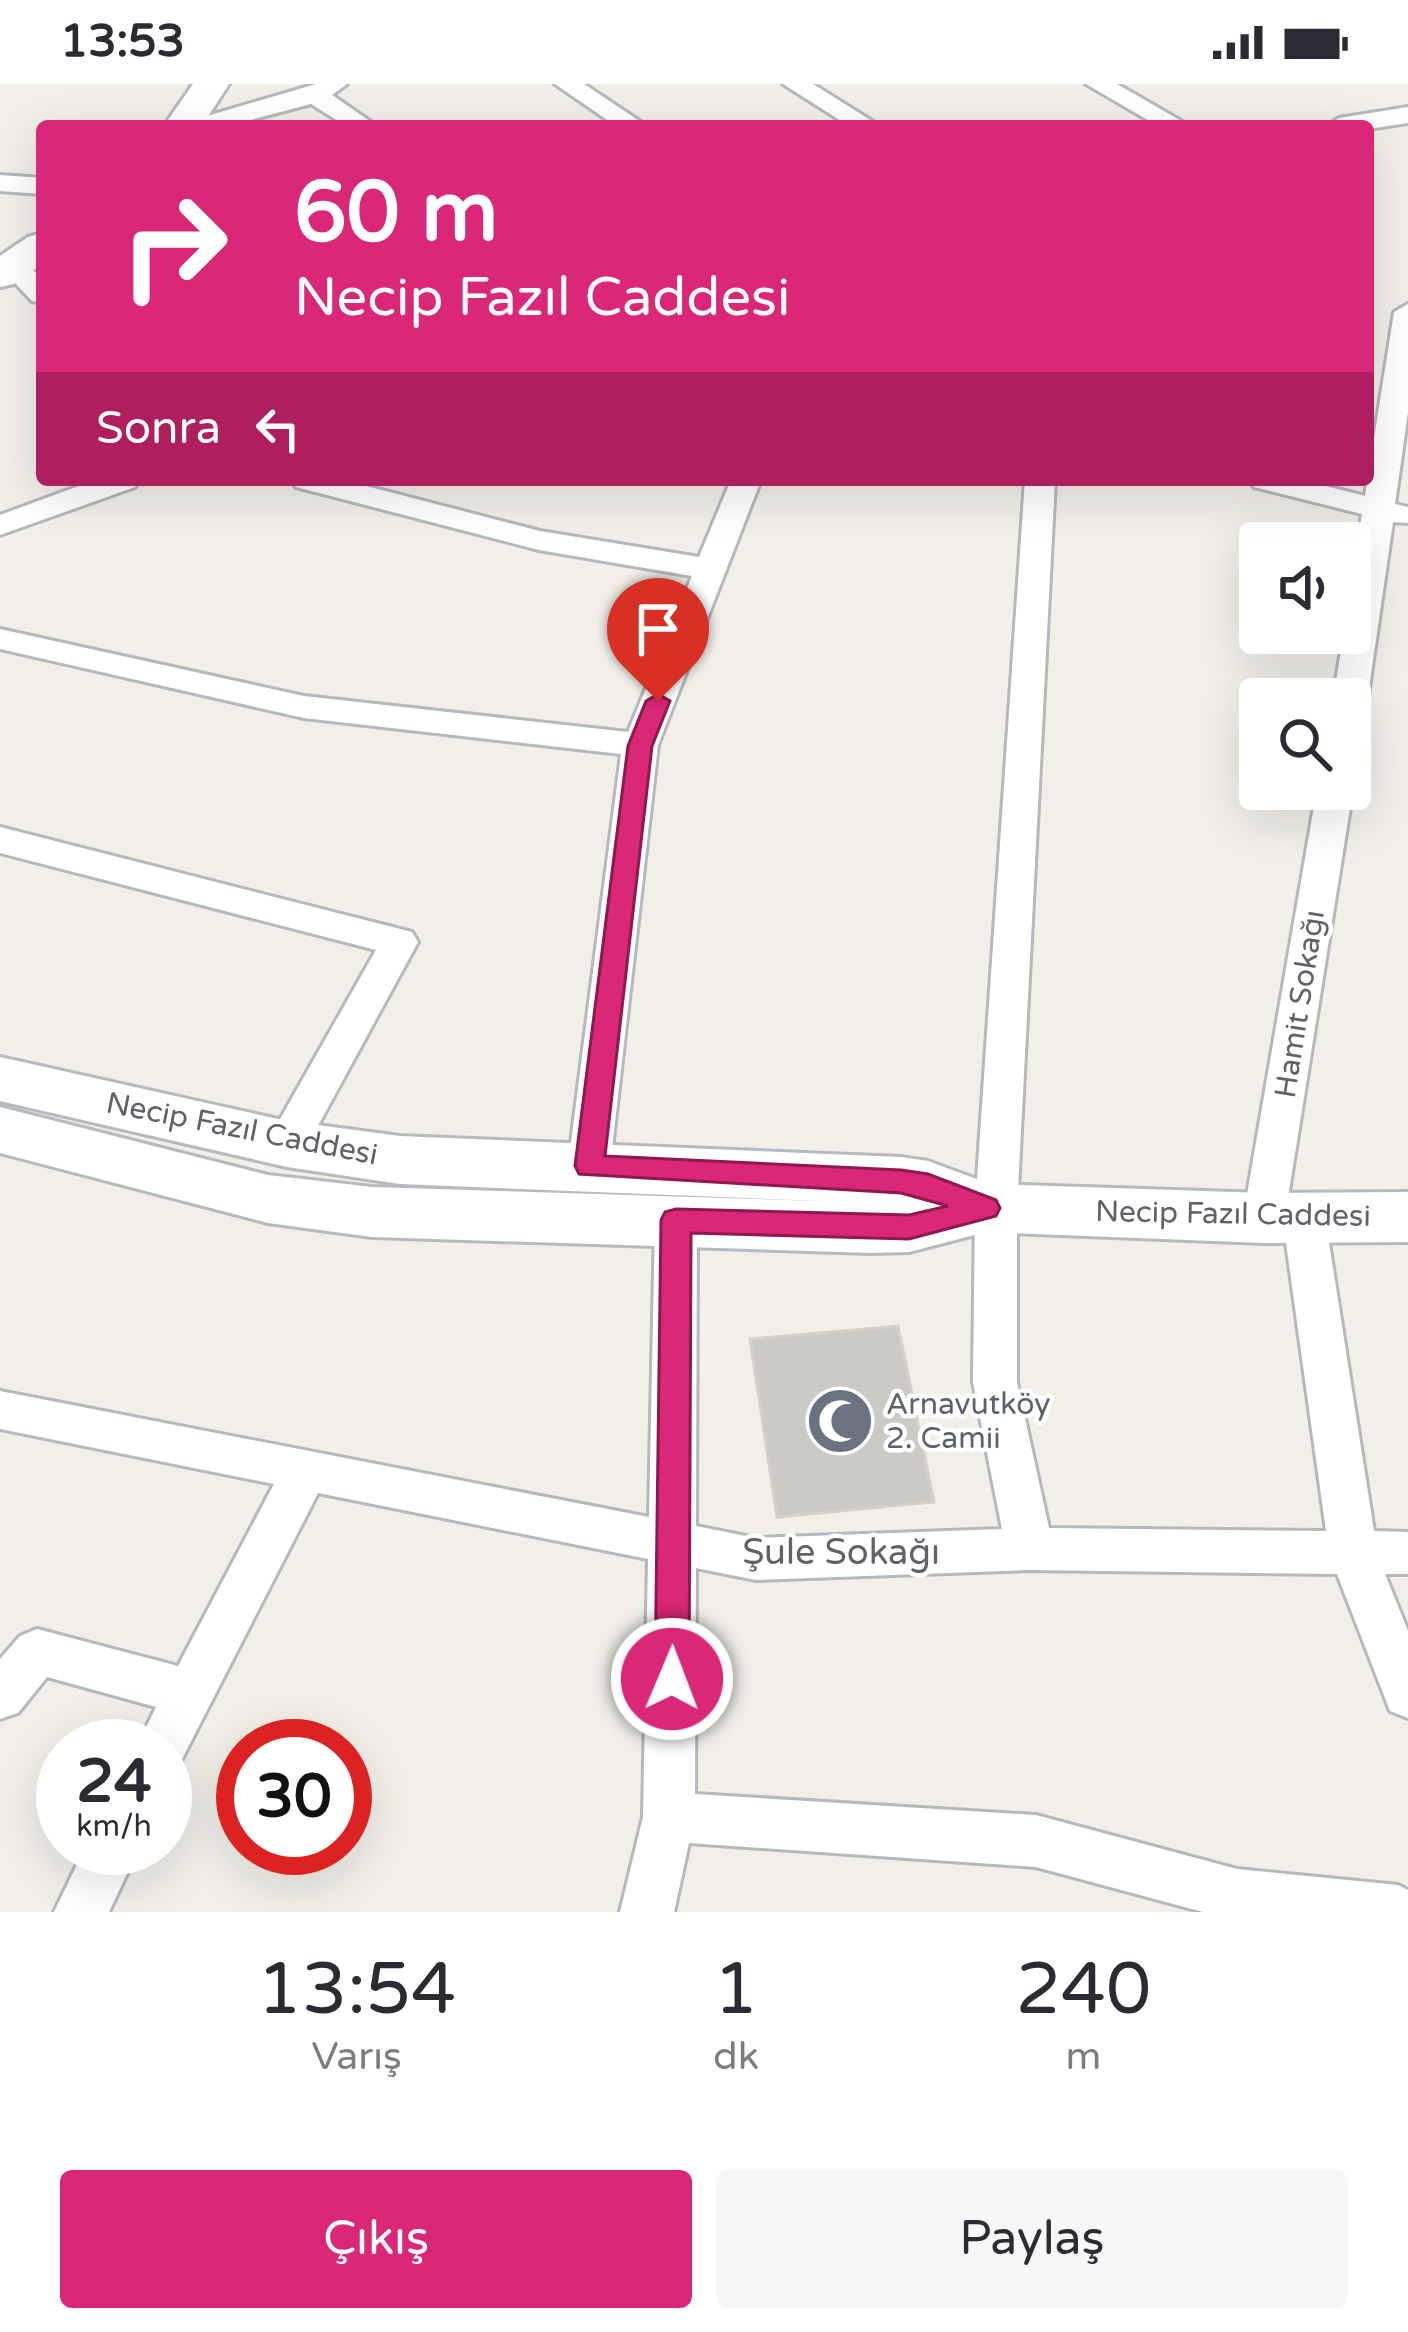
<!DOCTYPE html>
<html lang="tr">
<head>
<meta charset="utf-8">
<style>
	body { margin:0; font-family:"Varela Round",sans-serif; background:#f7f7f7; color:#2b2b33; height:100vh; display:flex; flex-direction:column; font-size:45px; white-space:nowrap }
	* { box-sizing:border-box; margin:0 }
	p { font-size:39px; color:#7c7c81 }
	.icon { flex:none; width:66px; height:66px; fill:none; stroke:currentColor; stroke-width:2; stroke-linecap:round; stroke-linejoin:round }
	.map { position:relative; height:1828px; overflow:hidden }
	.details { display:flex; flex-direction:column; background:#fff; flex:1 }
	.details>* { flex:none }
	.banner { position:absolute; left:36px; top:36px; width:1338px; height:366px; border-radius:12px; box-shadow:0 12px 48px #0002; background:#db2777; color:#fff; overflow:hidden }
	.tools { position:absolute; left:1239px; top:438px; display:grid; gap:24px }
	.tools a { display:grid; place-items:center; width:132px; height:132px; border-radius:12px; background:#fff; box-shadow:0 12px 48px #0002; font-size:60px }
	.speed { position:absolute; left:36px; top:1635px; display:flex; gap:24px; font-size:60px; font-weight:700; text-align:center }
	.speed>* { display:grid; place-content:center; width:156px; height:156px; border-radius:50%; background:#fff; box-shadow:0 12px 48px #0002; line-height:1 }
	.speed small { font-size:30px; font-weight:400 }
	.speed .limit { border:18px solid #d22; background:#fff; color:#111 }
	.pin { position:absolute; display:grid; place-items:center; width:102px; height:102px; color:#fff; margin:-123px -51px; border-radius:50% 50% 50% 0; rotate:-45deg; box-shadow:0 0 12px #0007 }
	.pin .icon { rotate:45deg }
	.me { position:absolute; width:132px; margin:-66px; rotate:1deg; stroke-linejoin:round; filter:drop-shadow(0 0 9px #0008) }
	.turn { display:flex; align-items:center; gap:42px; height:252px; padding:0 60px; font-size:54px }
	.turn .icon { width:156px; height:156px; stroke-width:2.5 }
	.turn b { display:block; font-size:84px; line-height:102px }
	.then { display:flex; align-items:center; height:114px; padding:0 60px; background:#0003; gap:24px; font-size:45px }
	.eta { display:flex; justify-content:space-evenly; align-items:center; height:204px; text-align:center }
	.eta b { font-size:72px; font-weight:600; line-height:84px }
	.action { display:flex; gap:24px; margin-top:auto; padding:24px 60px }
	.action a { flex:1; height:138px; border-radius:12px; background:#db2777; color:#fff; font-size:48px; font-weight:600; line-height:138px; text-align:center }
	.action a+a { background:#f7f7f7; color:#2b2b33 }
	.status { display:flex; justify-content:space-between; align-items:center; height:84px; padding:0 60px; background:#fff; direction:ltr }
	.status svg { height:33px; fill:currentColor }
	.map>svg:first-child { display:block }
</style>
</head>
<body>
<div class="status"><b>13:53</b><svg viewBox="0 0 49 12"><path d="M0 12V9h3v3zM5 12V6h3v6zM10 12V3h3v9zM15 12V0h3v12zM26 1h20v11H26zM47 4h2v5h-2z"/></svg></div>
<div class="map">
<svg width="1408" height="1828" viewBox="0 0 1408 1828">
	<rect width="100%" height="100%" fill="#f1efe8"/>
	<path fill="#cccac5" stroke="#d6d1c6" stroke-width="3" d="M 898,1242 L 934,1418 L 777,1433 L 750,1255 Z"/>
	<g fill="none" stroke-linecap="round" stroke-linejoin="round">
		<defs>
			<g id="minor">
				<path d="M 316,0 L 347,0 L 332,11 L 377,42 L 346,42 L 311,20 L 228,42 L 186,42 L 190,37 Z"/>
				<path d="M 555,0 L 584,0 L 647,42 L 616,42 Z"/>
				<path d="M 783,0 L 813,0 L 880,42 L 849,42 Z"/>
				<path d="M 1086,0 L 1117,0 L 1190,42 L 1158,42 Z"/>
				<path d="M 1408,23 L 1408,39 L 1368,45 L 1326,42 L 1339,34 Z"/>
				<path d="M 0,91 L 42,94 L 42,110 L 0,107 Z"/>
				<path d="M 14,175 L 24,177 L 42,195 L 42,219 L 32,217 L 0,183 Z"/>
				<path d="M 1408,220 L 1408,328 L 1395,420 L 1408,423 L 1408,439 L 1393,438 L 1367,618 L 1362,626 L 1350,629 L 1350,615 L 1333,615 L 1344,549 L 1350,549 L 1350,508 L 1362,430 L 1254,403 L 1250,396 L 1302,396 L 1365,412 L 1394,228 Z"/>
				<path d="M 95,396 L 139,396 L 135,403 L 0,451 L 0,431 Z"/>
				<path d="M 292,396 L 343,396 L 540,447 L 699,473 L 731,396 L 761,396 L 658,661 L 610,1082 L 604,1093 L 589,1098 L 574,1093 L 568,1082 L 621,670 L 304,634 L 0,565 L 0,545 L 304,612 L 628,648 L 692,492 L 539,466 L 296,403 Z"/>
				<path d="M 1025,396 L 1055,396 L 1017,1124 L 1017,1298 L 1049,1444 L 1326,1447 L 1283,1137 L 1279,1146 L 1264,1151 L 1249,1146 L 1243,1134 L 1317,705 L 1350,705 L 1350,700 L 1353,705 L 1286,1126 L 1304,1116 L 1319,1121 L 1325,1133 L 1374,1447 L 1408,1448 L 1408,1490 L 1385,1490 L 1408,1547 L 1408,1634 L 1390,1627 L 1337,1490 L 1030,1486 L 756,1496 L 696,1484 L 695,1710 L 1036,1731 L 1237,1785 L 1398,1801 L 1408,1806 L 1408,1828 L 1203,1828 L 1036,1783 L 689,1759 L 674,1828 L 620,1828 L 643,1733 L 648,1475 L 318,1409 L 180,1679 L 165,1685 L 165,1662 L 137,1662 L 156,1623 L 47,1593 L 18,1629 L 0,1635 L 0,1575 L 20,1552 L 37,1545 L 178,1582 L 274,1400 L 0,1345 L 0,1307 L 649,1433 L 655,1136 L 661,1124 L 676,1119 L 691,1124 L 697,1136 L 696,1442 L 756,1454 L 1002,1445 L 973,1298 L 975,1124 Z"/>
				<path d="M 0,743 L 412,848 L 418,858 L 302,1071 L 287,1076 L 272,1071 L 266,1060 L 376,866 L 0,769 Z"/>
				<path d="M 85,1764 L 139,1764 L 109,1828 L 54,1828 Z"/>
			</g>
			<g id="secondary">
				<path d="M 193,0 L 229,0 L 202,42 L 164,42 Z"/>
				<path d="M 42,149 L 42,180 L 14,200 L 0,203 L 0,172 L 28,153 Z"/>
				<path d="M 0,973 L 287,1037 L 400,1052 L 901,1073 L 928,1077 L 990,1100 L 1264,1109 L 1408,1108 L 1408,1158 L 1264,1159 L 986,1148 L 909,1168 L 871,1169 L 372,1153 L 268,1139 L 0,1069 L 0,1023 L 268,1091 L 372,1103 L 818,1117 L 400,1100 L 287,1083 L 0,1017 Z"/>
			</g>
		</defs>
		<use href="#minor" stroke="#b5b8bc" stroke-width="6"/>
		<use href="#secondary" stroke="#b6babf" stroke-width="6"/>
		<use href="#minor" fill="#fff" fill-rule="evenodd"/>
		<use href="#secondary" fill="#fff" fill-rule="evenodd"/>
	</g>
	<path fill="#db2777" stroke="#8e194d" stroke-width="3" d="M 658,610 L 670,617 L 652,662 L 605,1072 L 901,1086 L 928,1090 L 996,1116 L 1000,1124 L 996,1132 L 909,1155 L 691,1149 L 689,1595 L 684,1607 L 672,1612 L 660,1607 L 655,1595 L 661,1136 L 665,1128 L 676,1125 L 909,1131 L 948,1122 L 901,1109 L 579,1090 L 575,1082 L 628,662 L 646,617 Z"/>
	<defs>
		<symbol id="mosque-disc" viewBox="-11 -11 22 22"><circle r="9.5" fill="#6b7280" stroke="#fff"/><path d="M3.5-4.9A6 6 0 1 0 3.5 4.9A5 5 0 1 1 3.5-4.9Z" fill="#fff"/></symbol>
	</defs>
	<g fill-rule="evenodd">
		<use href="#mosque-disc" x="802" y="1299" width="76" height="76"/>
	</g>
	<g text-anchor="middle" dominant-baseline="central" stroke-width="9" stroke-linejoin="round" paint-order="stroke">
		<g font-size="30" fill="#5f6368" stroke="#fff">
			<text transform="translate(1300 920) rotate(-81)">Hamit Sokağı</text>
			<text transform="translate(242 1045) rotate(11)">Necip Fazıl Caddesi</text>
			<text transform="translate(1233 1130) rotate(1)">Necip Fazıl Caddesi</text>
		</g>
		<g font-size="30" fill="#5b616d" stroke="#fff" text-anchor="start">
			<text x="886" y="1320">Arnavutköy<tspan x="886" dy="34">2. Camii</tspan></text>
		</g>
		<g font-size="36" fill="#5f6368" stroke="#fff">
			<text x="841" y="1468">Şule Sokağı</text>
		</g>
	</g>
</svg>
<div class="tools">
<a><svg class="icon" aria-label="sound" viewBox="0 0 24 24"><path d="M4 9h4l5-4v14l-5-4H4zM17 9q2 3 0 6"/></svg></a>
<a><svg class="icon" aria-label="search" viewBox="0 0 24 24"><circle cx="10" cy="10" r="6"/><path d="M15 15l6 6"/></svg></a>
</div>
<div class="speed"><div>24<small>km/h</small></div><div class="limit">30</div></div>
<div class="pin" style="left:658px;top:617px;background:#d93025"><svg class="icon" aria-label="arrive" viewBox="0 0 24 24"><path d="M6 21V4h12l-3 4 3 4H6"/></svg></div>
<svg class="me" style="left:672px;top:1595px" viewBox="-20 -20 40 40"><circle r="17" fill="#db2777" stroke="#fff" stroke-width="3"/><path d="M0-11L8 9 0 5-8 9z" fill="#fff"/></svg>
<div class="banner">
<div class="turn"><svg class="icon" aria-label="right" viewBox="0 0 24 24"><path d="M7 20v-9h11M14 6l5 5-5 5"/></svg><div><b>60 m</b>Necip Fazıl Caddesi</div></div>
<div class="then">Sonra<svg class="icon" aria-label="left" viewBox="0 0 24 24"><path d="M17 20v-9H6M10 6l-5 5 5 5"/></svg></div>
</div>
</div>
<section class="details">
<div class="eta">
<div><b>13:54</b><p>Varış</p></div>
<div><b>1</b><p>dk</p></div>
<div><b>240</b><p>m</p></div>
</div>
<div class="action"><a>Çıkış</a><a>Paylaş</a></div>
</section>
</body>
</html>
